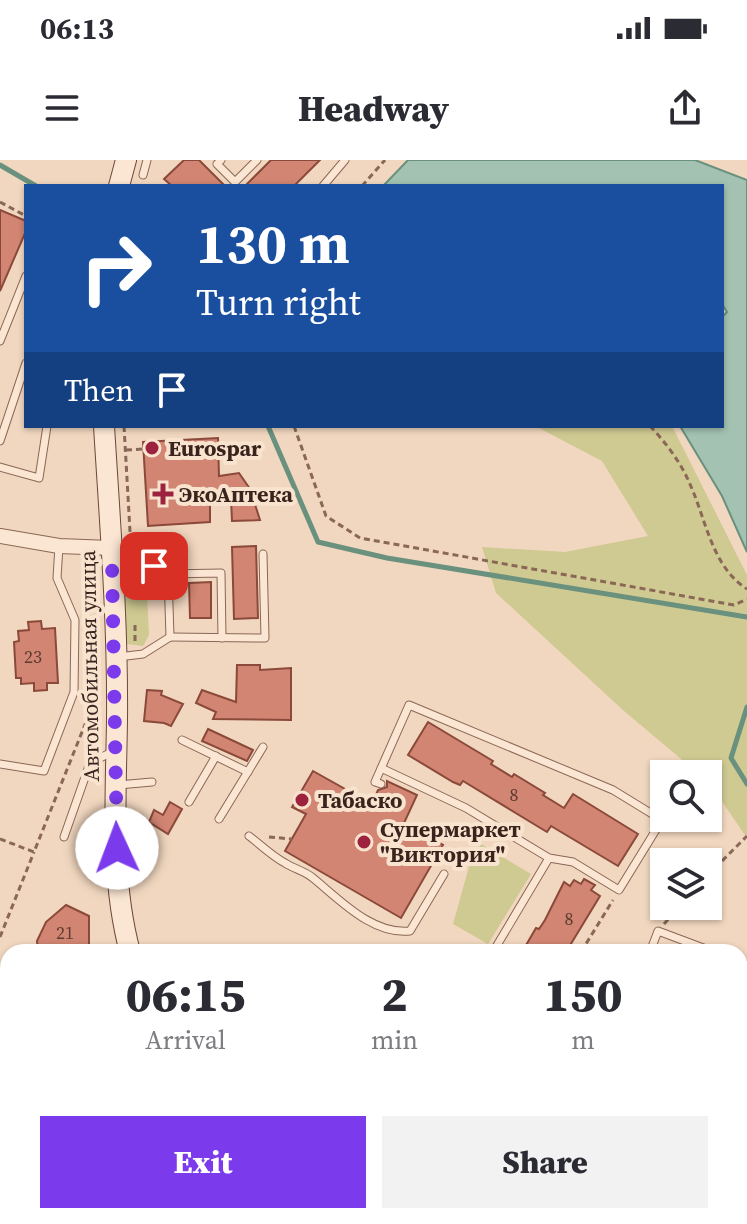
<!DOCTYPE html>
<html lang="en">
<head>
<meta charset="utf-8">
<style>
	body { margin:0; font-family:"Source Serif 4",serif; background:#f2f2f3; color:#2b2b33; height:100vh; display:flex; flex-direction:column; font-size:30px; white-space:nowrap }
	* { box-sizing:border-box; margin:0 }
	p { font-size:26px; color:#7c7c81 }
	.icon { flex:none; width:44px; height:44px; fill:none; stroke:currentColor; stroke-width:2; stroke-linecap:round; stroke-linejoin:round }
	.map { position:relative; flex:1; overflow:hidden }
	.side { position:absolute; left:0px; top:784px; width:748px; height:280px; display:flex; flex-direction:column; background:#fff; border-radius:24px 24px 0 0; box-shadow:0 2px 6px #0004 }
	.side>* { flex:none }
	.top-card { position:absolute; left:24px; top:24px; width:700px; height:244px; border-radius:0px; box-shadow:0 2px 6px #0004; background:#1a4fa0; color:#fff; overflow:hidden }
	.tools { position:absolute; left:650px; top:600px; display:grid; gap:16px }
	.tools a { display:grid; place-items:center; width:72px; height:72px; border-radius:0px; background:#fff; box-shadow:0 2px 6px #0004; font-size:40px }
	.pin { position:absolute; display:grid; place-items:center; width:68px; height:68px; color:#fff; margin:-34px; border-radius:16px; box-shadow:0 4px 12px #0006 }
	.me { position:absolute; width:88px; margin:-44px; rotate:358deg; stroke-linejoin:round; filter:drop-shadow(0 0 6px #0008) }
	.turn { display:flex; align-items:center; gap:28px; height:168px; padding:0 40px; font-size:36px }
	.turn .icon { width:104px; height:104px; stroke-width:2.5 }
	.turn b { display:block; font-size:56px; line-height:68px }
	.then { display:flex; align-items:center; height:76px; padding:0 40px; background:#0003; gap:16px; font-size:30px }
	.eta { display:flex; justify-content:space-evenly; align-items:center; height:136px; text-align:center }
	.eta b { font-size:48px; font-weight:800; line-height:56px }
	.action { display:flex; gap:16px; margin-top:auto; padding:16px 40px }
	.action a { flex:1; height:92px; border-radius:0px; background:#7c3aed; color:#fff; font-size:32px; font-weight:800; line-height:92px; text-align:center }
	.action a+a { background:#f2f2f3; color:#2b2b33 }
	.status { display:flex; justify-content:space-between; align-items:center; height:56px; padding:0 40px; background:#fff; direction:ltr }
	.status svg { height:22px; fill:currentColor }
	header { display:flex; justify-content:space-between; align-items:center; height:104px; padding:0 40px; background:#fff; font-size:36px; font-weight:800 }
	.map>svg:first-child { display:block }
</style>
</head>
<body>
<div class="status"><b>06:13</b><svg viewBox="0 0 49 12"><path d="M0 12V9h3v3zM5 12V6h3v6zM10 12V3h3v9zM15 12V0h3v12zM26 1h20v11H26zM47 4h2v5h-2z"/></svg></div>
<header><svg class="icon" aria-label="menu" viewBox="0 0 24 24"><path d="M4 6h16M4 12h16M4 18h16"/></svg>Headway<svg class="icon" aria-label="share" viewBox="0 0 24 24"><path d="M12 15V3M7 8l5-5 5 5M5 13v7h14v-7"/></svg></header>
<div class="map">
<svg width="747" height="1064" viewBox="0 0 747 1064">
	<rect width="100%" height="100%" fill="#f1d7bf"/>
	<g fill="#cfc992">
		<path d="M 535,266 L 669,266 L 673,268 L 747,415 L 747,678 L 708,621 L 708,614 L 699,614 L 624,551 L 496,433 L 482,387 L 565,392 L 648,376 L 602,301 Z"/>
		<path d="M 127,407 L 136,407 L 146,414 L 149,475 L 143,486 L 127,484 L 124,478 L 121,416 Z"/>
		<path d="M 481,684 L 531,714 L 488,784 L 453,764 L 470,703 Z"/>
	</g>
	<path fill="#a3c2b2" stroke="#69917e" stroke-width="2" d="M 408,0 L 695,0 L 747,20 L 747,392 L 722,336 L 680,266 L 722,266 L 722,157 L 727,152 L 722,144 L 722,26 L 383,26 Z"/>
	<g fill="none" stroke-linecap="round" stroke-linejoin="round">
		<g stroke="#69917e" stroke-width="5">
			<path d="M 0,5 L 36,26"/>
			<path d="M 268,266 L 318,382 L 387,398 L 747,457"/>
			<path d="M 747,547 L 731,598 L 747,624"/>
		</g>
	</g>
	<g fill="#d18572" stroke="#8b493a" stroke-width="2">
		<path d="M 184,0 L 199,0 L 225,26 L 172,26 L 164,19 Z"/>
		<path d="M 271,0 L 320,0 L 294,26 L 245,26 Z"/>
		<path d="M 0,50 L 26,61 L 26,71 L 0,131 Z"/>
		<path d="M 218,278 L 219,316 L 239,313 L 250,329 L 260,360 L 232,361 L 231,339 L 210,340 L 210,362 L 148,366 L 143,282 Z"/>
		<path d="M 256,386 L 258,458 L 234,459 L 232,387 Z"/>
		<path d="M 211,422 L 211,458 L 190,458 L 189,423 Z"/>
		<path d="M 41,461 L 42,469 L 55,468 L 58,523 L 47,523 L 47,530 L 34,531 L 34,523 L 21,524 L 21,518 L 16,518 L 14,482 L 19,481 L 18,471 L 29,470 L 28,462 Z"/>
		<path d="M 237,505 L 260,505 L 260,510 L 291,508 L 291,560 L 213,559 L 216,552 L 196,543 L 202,530 L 236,542 Z"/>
		<path d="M 147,530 L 162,531 L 161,535 L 183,544 L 171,566 L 164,563 L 144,561 Z"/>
		<path d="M 428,562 L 493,601 L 491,604 L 512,617 L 514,614 L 545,633 L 543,635 L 564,648 L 573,634 L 638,674 L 618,706 L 551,666 L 547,672 L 463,621 L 460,625 L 453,622 L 408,595 Z"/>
		<path d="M 208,569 L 253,590 L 247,601 L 202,581 Z"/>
		<path d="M 313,611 L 372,644 L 378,630 L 387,627 L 387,621 L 417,635 L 404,663 L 443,685 L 401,758 L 285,691 L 306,654 L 292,647 Z"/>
		<path d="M 170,642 L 182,649 L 168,674 L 149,662 L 154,650 L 163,655 Z"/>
		<path d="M 584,719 L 595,725 L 591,730 L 600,736 L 566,792 L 533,792 L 525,787 L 536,768 L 539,769 L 545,760 L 564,722 L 570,726 L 574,720 L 581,724 Z"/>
		<path d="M 66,745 L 89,756 L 89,792 L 38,792 L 37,781 L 46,762 Z"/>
	</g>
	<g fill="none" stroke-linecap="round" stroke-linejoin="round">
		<defs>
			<g id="lane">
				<path d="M 221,0 L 217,4 L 235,22 L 257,0"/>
				<path d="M 143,15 L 147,0"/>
				<path d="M 323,26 L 345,0"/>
				<path d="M 0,181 L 26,116"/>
				<path d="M 0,281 L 26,203"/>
				<path d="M 0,307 L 39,318 L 47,266"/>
				<path d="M 113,402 L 139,399 L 168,414 L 170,477 L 143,494 L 118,497"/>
				<path d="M 168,414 L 221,413 L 222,478"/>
				<path d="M 170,477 L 265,478 L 263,394"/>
				<path d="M 182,580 L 248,612"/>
				<path d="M 0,604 L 44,611 L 74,532 L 75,460 L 57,418 L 59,386"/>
				<path d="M 381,608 L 466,648 L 549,698 L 573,702 L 619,730 L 662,660 L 613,630 L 409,545 L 375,622 L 381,624"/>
				<path d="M 118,625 L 152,622"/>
				<path d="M 189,642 L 216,596"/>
				<path d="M 219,659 L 263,587"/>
				<path d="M 249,676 C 261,685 272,696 285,703 C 294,709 305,711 313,718 C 339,739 372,775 410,771 L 444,714"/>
				<path d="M 64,677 L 90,603 L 114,591"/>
				<path d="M 493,792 L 549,698"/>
				<path d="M 650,792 L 658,771 L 714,792"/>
				<path d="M 740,802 L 747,805"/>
				<path d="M 740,967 L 747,970"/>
				<path d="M 20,1056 L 19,1058 L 32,1064"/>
				<path d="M 135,1064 L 138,1056"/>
				<path d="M 259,1064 L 264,1056"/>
			</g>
			<path id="street" d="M 0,376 L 59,386 L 111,388"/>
			<g id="secondary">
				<path d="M 119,26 L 126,0"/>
				<path d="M 104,266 C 110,364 118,462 117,560 C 116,636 110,718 130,792"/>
				<path d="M 221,1056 L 224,1064"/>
			</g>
		</defs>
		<use href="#lane" stroke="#8a6756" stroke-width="9"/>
		<use href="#street" stroke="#8a6756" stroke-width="16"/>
		<use href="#secondary" stroke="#6c483a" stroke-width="22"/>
		<g stroke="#8a6756" stroke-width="3" stroke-dasharray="6 4" stroke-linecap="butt">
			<path d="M 362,26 L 385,0"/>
			<path d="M 0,42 L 26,56"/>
			<path d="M 124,266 L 131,389"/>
			<path d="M 294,266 L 326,356 L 360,378 L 734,445 L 747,439"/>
			<path d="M 650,266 C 665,282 680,301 689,322 C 706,358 711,406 747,429"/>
			<path d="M 126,290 L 143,289"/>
			<path d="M 135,465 L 135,485"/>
			<path d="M 269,677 L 292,679"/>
			<path d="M 0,679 L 34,692 L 98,532 L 93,400"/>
			<path d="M 708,715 L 747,676"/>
			<path d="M 664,764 L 680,746"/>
			<path d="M 0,777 L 34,692"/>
			<path d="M 581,792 L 613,740"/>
			<path d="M 0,844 L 8,845"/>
			<path d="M 550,1064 L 551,1056"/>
		</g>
		<use href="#lane" stroke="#fbe6d3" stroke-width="7"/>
		<use href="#street" stroke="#fbe6d3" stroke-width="14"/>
		<use href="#secondary" stroke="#fbe6d3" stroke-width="20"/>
	</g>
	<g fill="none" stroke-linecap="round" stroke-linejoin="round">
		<path stroke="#7c3aed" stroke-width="14" stroke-dasharray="0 25.2" d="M 117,688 L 112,402 L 139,399 L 154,406"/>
	</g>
	<g fill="#9d223e" stroke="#f8e3cf" stroke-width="3">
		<circle cx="152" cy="288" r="8"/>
		<path d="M159 322h8v8h8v8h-8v8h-8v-8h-8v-8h8z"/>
		<circle cx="302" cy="640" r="8"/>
		<circle cx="364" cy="682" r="8"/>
	</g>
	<g text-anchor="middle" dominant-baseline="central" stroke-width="8" stroke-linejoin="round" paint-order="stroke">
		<g font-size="18" fill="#5f3c32">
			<text x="33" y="496">23</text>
			<text x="514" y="634">8</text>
			<text x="569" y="758">8</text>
			<text x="65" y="772">21</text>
		</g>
		<g font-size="22" font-weight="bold" fill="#39231c" stroke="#f8e3cf" text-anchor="start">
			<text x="168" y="288">Eurospar</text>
			<text x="179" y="334">ЭкоАптека</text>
			<text x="318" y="640">Табаско</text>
			<text x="380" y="669">Супермаркет<tspan x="380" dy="25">"Виктория"</tspan></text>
		</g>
		<g font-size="22" fill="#39231c" stroke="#f8e3cf">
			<text transform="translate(89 506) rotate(-91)">Автомобильная улица</text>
		</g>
	</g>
</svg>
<div class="tools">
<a><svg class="icon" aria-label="search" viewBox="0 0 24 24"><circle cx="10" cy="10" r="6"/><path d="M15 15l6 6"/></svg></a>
<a><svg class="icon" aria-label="layers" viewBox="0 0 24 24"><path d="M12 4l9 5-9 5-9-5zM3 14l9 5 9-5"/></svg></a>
</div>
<div class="pin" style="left:154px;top:406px;background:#d93025"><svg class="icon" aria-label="arrive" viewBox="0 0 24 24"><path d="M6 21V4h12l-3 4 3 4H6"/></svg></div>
<svg class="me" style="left:117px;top:688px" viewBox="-20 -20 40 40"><circle r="19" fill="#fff"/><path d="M0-13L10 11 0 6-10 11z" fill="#7c3aed"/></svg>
<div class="top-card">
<div class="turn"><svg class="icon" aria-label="right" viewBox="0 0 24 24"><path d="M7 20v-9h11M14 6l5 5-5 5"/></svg><div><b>130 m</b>Turn right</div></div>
<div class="then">Then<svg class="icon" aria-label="arrive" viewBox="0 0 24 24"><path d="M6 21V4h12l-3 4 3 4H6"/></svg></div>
</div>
<section class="side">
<div class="eta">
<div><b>06:15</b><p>Arrival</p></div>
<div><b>2</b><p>min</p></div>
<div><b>150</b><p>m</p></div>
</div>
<div class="action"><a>Exit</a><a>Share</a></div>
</section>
</div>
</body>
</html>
